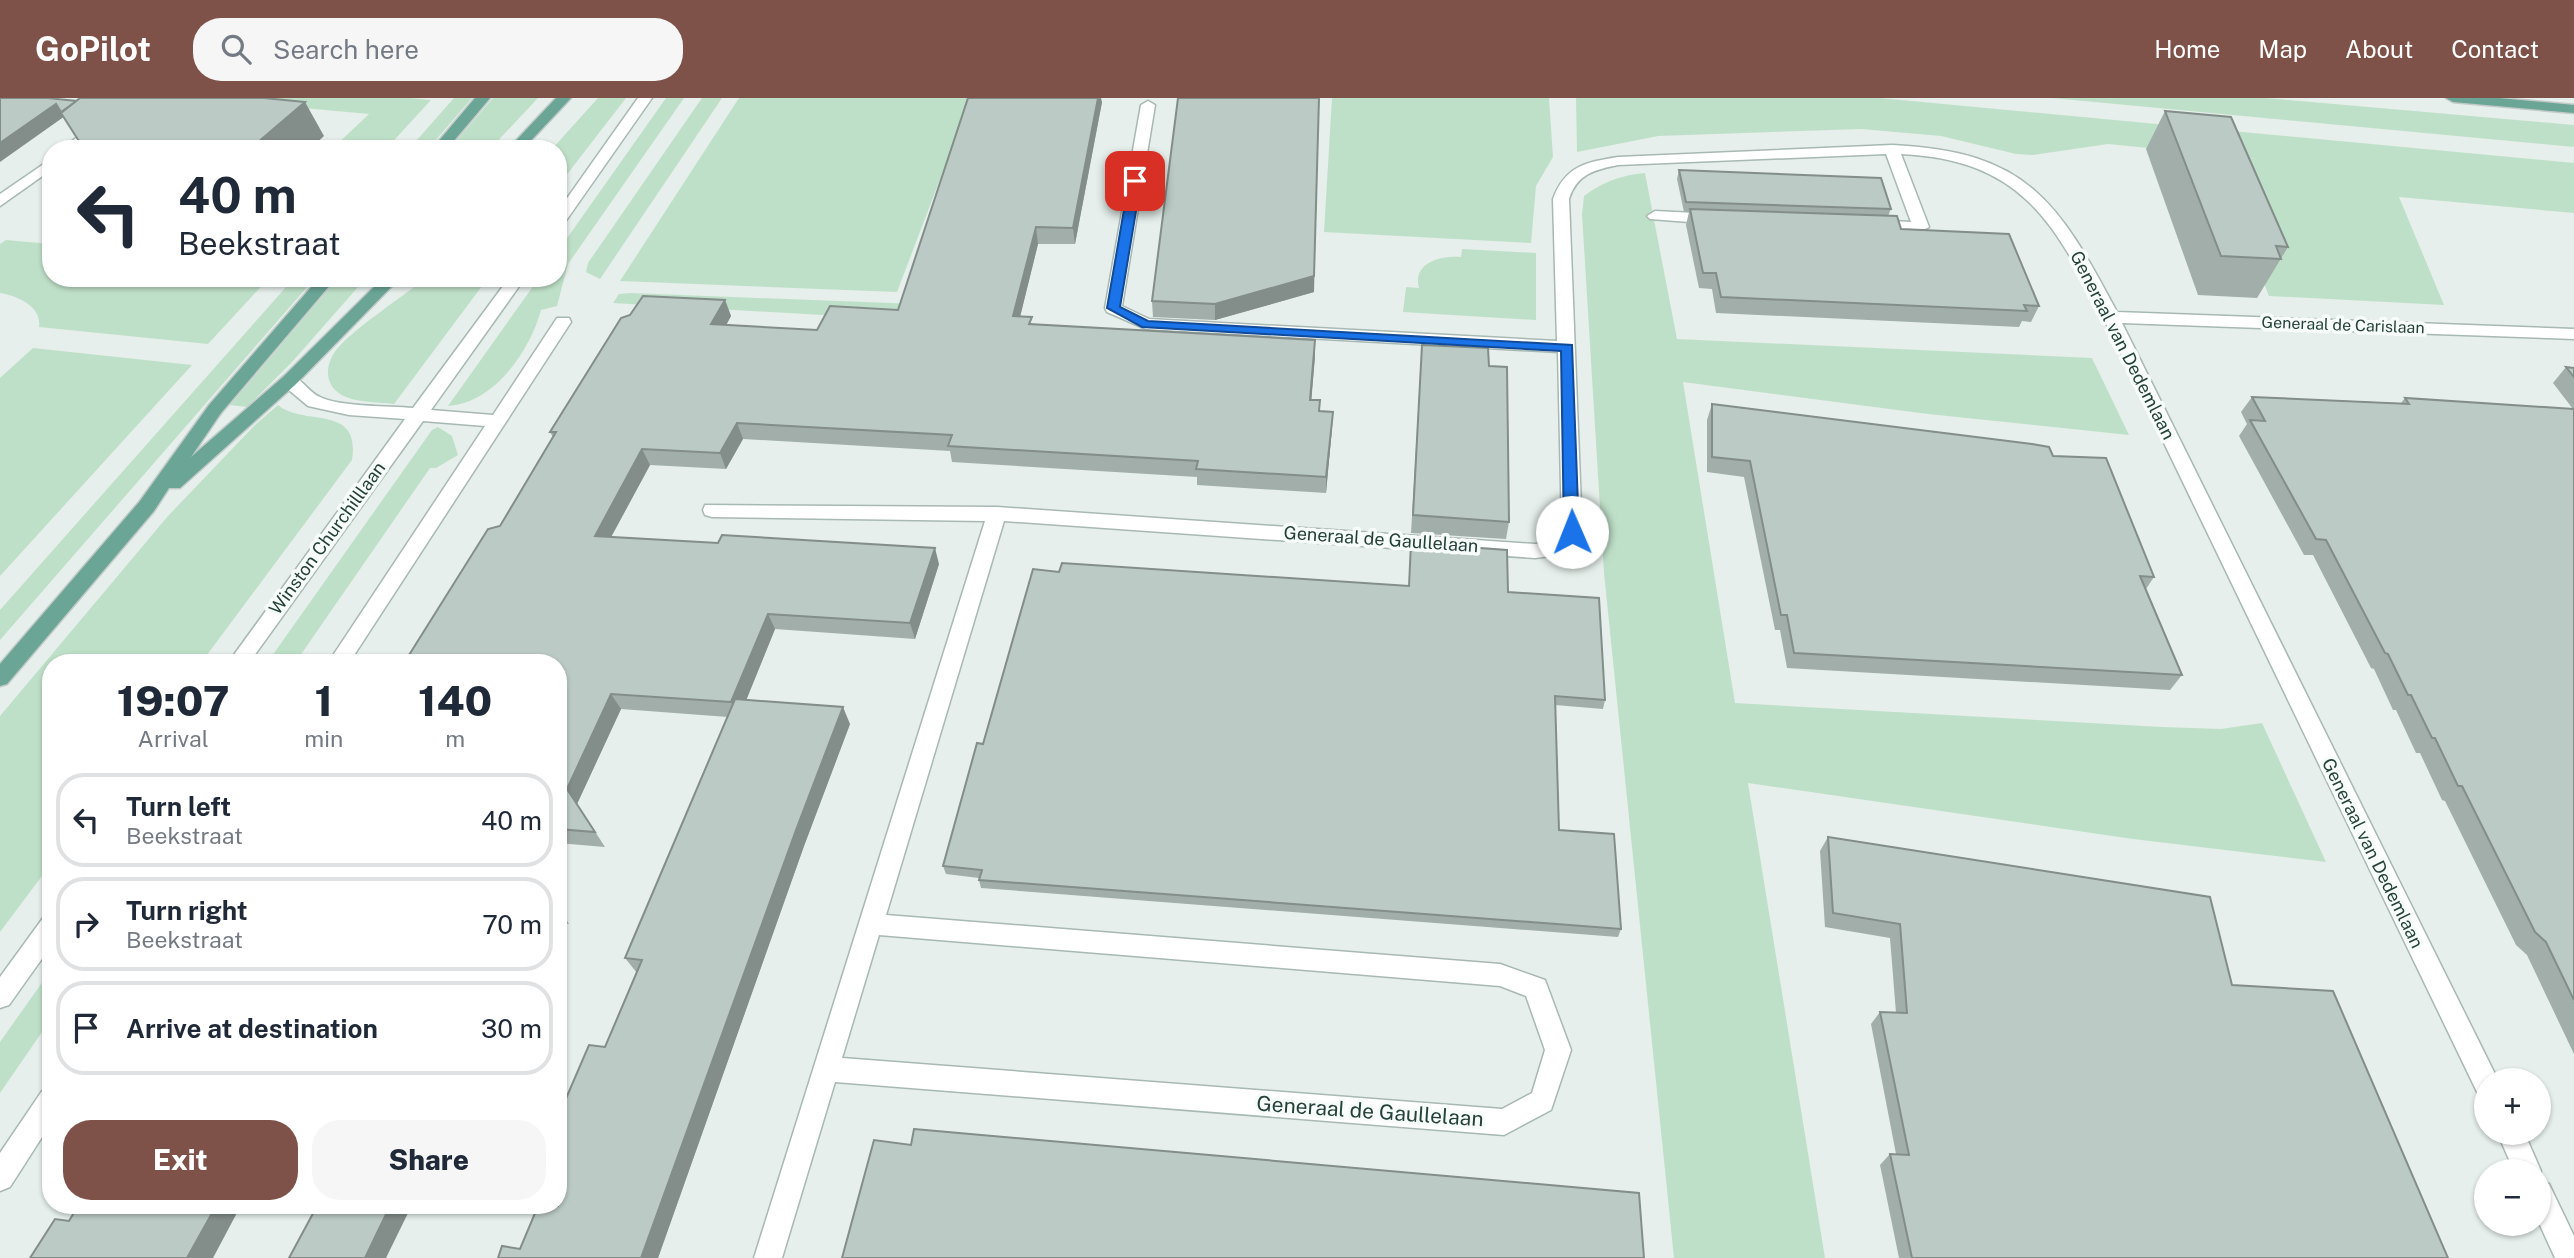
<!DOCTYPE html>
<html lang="en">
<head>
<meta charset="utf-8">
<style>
	body { margin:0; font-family:"Public Sans",sans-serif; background:#f6f6f7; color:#1f2937; height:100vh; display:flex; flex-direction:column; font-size:26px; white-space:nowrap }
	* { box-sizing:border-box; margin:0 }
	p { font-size:23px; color:#747a83 }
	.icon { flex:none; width:38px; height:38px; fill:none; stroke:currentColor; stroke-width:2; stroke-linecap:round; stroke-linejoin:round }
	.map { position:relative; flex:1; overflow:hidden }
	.side { position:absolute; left:42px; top:556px; width:525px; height:560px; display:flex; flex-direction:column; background:#fff; border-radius:28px; box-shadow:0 2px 5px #0004 }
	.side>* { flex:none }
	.hud { position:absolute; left:42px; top:42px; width:525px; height:147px; border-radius:28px; box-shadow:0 2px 5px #0004; background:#fff; color:#1f2937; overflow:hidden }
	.buttons { position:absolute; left:2474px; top:970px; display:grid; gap:14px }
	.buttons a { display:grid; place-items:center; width:77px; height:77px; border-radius:50%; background:#fff; box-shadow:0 2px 5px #0004; font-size:35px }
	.pin { position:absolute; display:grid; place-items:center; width:60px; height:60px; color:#fff; margin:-30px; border-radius:14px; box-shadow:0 4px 10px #0006 }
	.me { position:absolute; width:77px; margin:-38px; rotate:359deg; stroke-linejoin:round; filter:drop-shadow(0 0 5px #0008) }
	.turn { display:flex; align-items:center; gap:24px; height:147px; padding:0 21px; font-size:32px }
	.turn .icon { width:91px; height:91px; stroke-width:2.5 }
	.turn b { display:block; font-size:49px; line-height:60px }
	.eta { display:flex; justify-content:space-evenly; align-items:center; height:119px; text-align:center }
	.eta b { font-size:42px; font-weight:800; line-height:49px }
	.action { display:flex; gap:14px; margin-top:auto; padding:14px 21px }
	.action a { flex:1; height:80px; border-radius:28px; background:#7f5249; color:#fff; font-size:28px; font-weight:800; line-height:80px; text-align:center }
	.action a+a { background:#f6f6f7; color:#1f2937 }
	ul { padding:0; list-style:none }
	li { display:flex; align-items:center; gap:21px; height:94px; margin:0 14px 10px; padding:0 7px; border:4px solid #e0e1e3; border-radius:28px }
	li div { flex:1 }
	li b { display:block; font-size:26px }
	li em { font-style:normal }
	header { display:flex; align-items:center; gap:42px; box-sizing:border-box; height:98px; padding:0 35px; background:#7f5249; color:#fff }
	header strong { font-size:33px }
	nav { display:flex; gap:38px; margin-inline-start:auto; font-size:24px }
	.search { width:490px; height:63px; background:#f6f6f7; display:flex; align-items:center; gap:18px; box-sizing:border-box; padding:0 24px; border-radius:28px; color:#747a83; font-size:26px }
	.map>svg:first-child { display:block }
</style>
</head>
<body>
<header>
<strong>GoPilot</strong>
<div class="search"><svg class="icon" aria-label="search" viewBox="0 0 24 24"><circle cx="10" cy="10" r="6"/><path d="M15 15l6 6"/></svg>Search here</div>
<nav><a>Home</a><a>Map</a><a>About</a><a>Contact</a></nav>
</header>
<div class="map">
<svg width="2574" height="1160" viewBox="0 0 2574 1160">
	<rect width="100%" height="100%" fill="#e6efeb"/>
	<g fill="#bfe0c8">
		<path d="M 193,0 L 410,0 L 431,2 L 386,51 L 332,51 L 369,16 Z"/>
		<path d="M 454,0 L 472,0 L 428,51 L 409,51 Z"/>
		<path d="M 493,0 L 538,0 L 490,51 L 449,51 Z"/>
		<path d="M 598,0 L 626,0 L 558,88 L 558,51 L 552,51 Z"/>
		<path d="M 666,0 L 684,0 L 568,166 L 557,208 L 541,212 C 530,253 494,305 448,308 L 539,180 L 558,180 L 558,153 Z"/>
		<path d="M 702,0 L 722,0 L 600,181 L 586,174 L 588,165 Z"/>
		<path d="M 739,0 L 971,0 L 897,194 L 620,183 Z"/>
		<path d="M 1332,0 L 1549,0 L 1553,59 L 1536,88 L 1531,145 L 1324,134 Z"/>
		<path d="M 1576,0 L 1880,0 L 2574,65 L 2574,115 L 2399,99 L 2444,207 L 2269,198 L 2215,58 L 2260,61 L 2108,46 L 2033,57 L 2016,56 L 1941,38 L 1861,31 L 1658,38 L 1577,54 Z"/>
		<path d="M 2052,0 L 2265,0 L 2574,27 L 2574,49 Z"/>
		<path d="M 1645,75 L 1677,241 L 2092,260 L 2129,337 L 1928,316 L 1683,284 L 1735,605 L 2162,629 L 2221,631 L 2262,625 L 2326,764 L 2133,741 L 1748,685 L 1825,1160 L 1674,1160 L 1604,475 L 1582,116 L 1584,98 C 1603,84 1621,77 1645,75 Z"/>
		<path d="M 6,142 L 51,146 L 51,180 L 269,180 L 208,246 L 39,229 C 42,208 17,198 0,195 L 0,146 Z"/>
		<path d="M 1462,151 L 1536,155 L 1536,222 L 1403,214 L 1406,189 L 1419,190 C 1412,165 1441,157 1461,159 Z"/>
		<path d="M 294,180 L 315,180 L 0,542 L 0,512 Z"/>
		<path d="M 338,180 L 366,180 L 292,264 L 247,309 L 230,307 Z"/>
		<path d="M 426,180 L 488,180 L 394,306 C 379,304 361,305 346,299 C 327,291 323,273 334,255 C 348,234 404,198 426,180 Z"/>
		<path d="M 630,195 L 1020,210 L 1015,228 L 613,205 L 619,196 Z"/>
		<path d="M 33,250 L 192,267 L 0,478 L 0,280 Z"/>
		<path d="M 278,307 C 304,329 361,305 352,362 L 201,565 L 51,565 L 51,766 L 0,834 L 0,618 L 168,418 L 255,327 Z"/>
		<path d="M 438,329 L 452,338 L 458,357 L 436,370 L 430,370 L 295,565 L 267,565 L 432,332 Z"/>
		<path d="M 51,872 L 51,921 L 0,995 L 0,944 Z"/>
	</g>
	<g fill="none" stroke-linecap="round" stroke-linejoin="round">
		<defs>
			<g id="minor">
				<path d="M 127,0 L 143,0 L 79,51 L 62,51 Z"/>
				<path d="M 638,0 L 652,0 L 563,127 L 558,129 L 558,113 Z"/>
				<path d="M 1148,3 L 1155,7 L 1122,208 L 1149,221 L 1557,243 L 1553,101 C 1565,68 1586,64 1618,59 L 1892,47 C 2027,53 2058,103 2117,214 L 2574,231 L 2574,241 L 2122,225 L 2496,978 L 2498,982 L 2487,982 L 2487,999 L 2478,996 L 2110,233 C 2057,132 2029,62 1901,56 L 1929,129 C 1920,136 1874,134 1865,127 L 1873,122 L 1911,124 L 1886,56 L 1618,67 C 1594,72 1577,76 1569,101 L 1582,434 L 1568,456 L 1535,460 L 1004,423 L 886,817 L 1500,866 L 1545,882 L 1571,952 L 1551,1012 L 1504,1037 L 835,984 L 782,1160 L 754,1160 L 985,423 L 712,419 L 705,417 L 703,412 L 705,407 L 997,409 L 1535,446 L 1555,444 L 1562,433 L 1558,254 L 1146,231 L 1107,214 L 1105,210 L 1141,7 ZM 879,837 L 1500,888 L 1526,898 L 1545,952 L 1532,995 L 1502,1011 L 842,960 Z"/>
				<path d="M 51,61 L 51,72 L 0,108 L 0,96 Z"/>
				<path d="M 1655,113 L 1715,116 L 1723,121 L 1715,126 L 1650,121 L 1647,118 Z"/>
				<path d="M 509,180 L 525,180 L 431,312 L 493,317 L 557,220 L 569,220 L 571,224 L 349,565 L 328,565 L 485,328 L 423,323 L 249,565 L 228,565 L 405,321 L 349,317 L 308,308 L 283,287 L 280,283 L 283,279 C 300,274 306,293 320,299 C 340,309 390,308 413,310 Z"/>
				<path d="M 51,817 L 51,848 L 9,907 L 0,910 L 0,879 L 43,820 Z"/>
				<path d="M 51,989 L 51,1025 L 10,1089 L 0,1093 L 0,1055 L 42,993 Z"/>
				<path d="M 2497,1034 L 2524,1034 L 2541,1073 L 2539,1078 L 2539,1073 L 2514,1073 Z"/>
				<path d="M 2539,1082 L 2549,1086 L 2574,1138 L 2574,1160 L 2555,1160 L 2539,1125 Z"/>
			</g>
			<g id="major">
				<path d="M 475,0 L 490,0 L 447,51 L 432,51 Z"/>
				<path d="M 556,0 L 571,0 L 523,51 L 508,51 Z"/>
				<path d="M 2446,0 L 2499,0 L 2574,7 L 2574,15 L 2453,4 Z"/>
				<path d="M 319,180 L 336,180 L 221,315 L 191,359 L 283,279 L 383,180 L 400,180 L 295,287 L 180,390 L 169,390 L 154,413 L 7,586 L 0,588 L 0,566 L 140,403 L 209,307 Z"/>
			</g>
		</defs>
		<use href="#minor" stroke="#a8b8b2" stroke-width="3"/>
		<use href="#major" stroke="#c2cac8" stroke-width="3"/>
		<use href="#minor" fill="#fff" fill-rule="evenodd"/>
		<use href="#major" fill="#6aa596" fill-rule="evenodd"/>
	</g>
	<g fill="#a1aea9">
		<path d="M 1102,4 L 1075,146 L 1038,146 L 1020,219 L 1033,226 L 1315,258 L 1311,302 L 1332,330 L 1326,395 L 1197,387 L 1197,379 L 952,364 L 950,353 L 743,341 L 726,371 L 650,367 L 611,439 L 939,466 L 915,541 L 775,531 L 746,602 L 850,626 L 804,748 L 658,1160 L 498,1160 L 520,1151 L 560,1056 L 558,1054 L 558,1019 L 605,949 L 637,875 L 625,860 L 728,619 L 621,611 L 577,706 L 605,749 L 558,745 L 558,565 L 553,339 L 550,334 L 725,202 L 731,218 L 726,227 L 817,232 L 898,212 Z"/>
		<path d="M 2165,13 L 2288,149 L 2257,200 L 2198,197 L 2146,51 Z"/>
		<path d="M 1679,72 L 1891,111 L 1888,118 L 1901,131 L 2039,208 L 2031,224 L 2022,223 L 2019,229 L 1716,215 L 1712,191 L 1699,190 L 1686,127 L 1689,114 L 1684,114 L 1677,81 Z"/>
		<path d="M 1314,194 L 1215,222 L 1153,219 L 1152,203 Z"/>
		<path d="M 1422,247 L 1489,268 L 1509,424 L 1506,441 L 1411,435 Z"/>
		<path d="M 2566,269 L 2574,270 L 2574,956 L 2527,857 L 2516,847 L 2445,703 L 2442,702 L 2420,655 L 2416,655 L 2396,612 L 2393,612 L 2374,571 L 2371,570 L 2313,457 L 2304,457 L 2239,338 L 2247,326 L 2241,314 L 2252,299 L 2401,305 L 2405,300 L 2573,311 L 2553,285 Z"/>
		<path d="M 1712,306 L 2053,358 L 2154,479 L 2146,491 L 2182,577 L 2170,592 L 1787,570 L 1780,532 L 1775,532 L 1744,379 L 1707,374 L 1707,322 Z"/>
		<path d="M 1059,474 L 1508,494 L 1605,602 L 1603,611 L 1555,607 L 1559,732 L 1621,831 L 1618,839 L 981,790 L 979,782 L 979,780 L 946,776 L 943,768 L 983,646 Z"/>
		<path d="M 1828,739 L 2232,887 L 2448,1160 L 1899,1160 L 1880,1067 L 1890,1056 L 1896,1056 L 1871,926 L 1880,914 L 1896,915 L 1890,840 L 1825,829 L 1820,753 Z"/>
		<path d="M 558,808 L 569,826 L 558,825 Z"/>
	</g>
	<g fill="#838d89">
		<path d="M 1098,0 L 1101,0 L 1102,4 L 1075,146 L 1073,130 Z"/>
		<path d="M 1319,0 L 1314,194 L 1215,222 L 1215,206 Z"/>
		<path d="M 305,4 L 324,38 L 310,51 L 250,51 Z"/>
		<path d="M 56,6 L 65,18 L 0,64 L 0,45 Z"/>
		<path d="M 1036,129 L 1038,146 L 1016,235 L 1013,218 Z"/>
		<path d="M 725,202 L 731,218 L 718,242 L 711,226 Z"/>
		<path d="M 1315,242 L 1315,258 L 1310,318 L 1310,302 Z"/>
		<path d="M 1333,314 L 1332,330 L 1326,395 L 1326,379 Z"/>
		<path d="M 737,325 L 743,341 L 726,371 L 720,355 Z"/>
		<path d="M 642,351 L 650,367 L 603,454 L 595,438 Z"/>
		<path d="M 935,450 L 939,466 L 915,541 L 910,525 Z"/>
		<path d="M 768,516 L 775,531 L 739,620 L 731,604 Z"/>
		<path d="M 611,596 L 621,611 L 577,706 L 605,749 L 567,691 Z"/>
		<path d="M 843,609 L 850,626 L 804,748 L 658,1160 L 641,1160 L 796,732 Z"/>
		<path d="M 216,1108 L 235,1108 L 239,1111 L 213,1160 L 187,1160 Z"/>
		<path d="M 390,1108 L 401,1108 L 409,1113 L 386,1160 L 365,1160 Z"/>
	</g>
	<g fill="#bbcac4" stroke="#838d89" stroke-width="2">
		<path d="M 0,0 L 48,0 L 77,3 L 61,14 L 56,6 L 0,45 Z"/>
		<path d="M 80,0 L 264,0 L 305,4 L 250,51 L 84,51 L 61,15 Z"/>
		<path d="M 968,0 L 1098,0 L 1073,130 L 1036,129 L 1013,218 L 1032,219 L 1029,226 L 1315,242 L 1310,302 L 1320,302 L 1319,313 L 1333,314 L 1326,379 L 1196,371 L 1198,363 L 948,348 L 952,337 L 737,325 L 720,355 L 642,351 L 595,438 L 718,445 L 722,437 L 935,450 L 910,525 L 768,516 L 731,604 L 611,596 L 567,691 L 595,734 L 558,731 L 558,565 L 404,565 L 488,431 L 500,428 L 556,334 L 550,334 L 621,220 L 630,217 L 643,198 L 725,202 L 711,226 L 817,232 L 830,208 L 898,212 Z"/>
		<path d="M 1178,0 L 1319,0 L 1314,178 L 1215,206 L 1152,203 Z"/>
		<path d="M 2165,13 L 2231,19 L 2288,149 L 2276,148 L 2281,161 L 2221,158 Z"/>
		<path d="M 1679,72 L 1881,80 L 1891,111 L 1686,104 Z"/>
		<path d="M 1690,111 L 1897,118 L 1901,131 L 2009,136 L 2039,208 L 2024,207 L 2027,213 L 1721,199 L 1716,175 L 1703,175 Z"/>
		<path d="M 1422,247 L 1488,250 L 1489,268 L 1507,269 L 1509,424 L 1413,417 Z"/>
		<path d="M 2566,269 L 2574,270 L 2574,279 Z"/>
		<path d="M 2252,299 L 2409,306 L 2405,300 L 2574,311 L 2574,902 L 2546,844 L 2535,834 L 2462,688 L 2458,688 L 2435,640 L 2432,640 L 2411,597 L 2408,597 L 2388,556 L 2385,555 L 2326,442 L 2316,441 L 2250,322 L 2265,323 Z"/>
		<path d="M 1712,306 L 2032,346 L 2049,349 L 2053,358 L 2106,360 L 2154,479 L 2140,478 L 2182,577 L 1794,555 L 1787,517 L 1781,517 L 1750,363 L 1712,359 Z"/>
		<path d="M 1411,445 L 1507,452 L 1508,494 L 1599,500 L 1605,602 L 1555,598 L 1559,732 L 1614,736 L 1621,831 L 979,782 L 982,772 L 943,768 L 977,645 L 983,646 L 1033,471 L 1059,474 L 1062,465 L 1409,488 Z"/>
		<path d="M 735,601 L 843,609 L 796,732 L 641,1160 L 498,1160 L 502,1148 L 520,1151 L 538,1108 L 558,1108 L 558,1061 L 564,1047 L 558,1046 L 558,1019 L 589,947 L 605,949 L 642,862 L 625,860 Z"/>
		<path d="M 1828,739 L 2210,799 L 2232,887 L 2333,893 L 2448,1160 L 1912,1160 L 1890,1056 L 1909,1057 L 1880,914 L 1907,915 L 1900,826 L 1833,815 Z"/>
		<path d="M 558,810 L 563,818 L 558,818 Z"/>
		<path d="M 914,1031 L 1639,1095 L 1644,1160 L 842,1160 L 874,1042 L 911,1047 Z"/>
		<path d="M 78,1108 L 216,1108 L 187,1160 L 30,1160 L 55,1121 L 69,1123 Z"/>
		<path d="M 317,1108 L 390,1108 L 365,1160 L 289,1160 Z"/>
	</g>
	<path fill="#1a73e8" stroke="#114b97" stroke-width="2" d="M 1135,80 L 1141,83 L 1120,209 L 1148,223 L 1572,247 L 1579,434 L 1577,438 L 1572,440 L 1564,434 L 1561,253 L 1142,229 L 1107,210 L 1129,83 Z"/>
	<g text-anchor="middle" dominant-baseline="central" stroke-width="7" stroke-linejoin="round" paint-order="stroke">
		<g font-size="16" fill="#24423a" stroke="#f7fbf9">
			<text transform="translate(2343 227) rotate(2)">Generaal de Carislaan</text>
		</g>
		<g font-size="18" fill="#24423a" stroke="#f7fbf9">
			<text transform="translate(2123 247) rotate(63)">Generaal van Dedemlaan</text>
			<text transform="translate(327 440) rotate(-54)">Winston Churchilllaan</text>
			<text transform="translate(1381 441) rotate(4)">Generaal de Gaullelaan</text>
			<text transform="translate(2373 755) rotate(64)">Generaal van Dedemlaan</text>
		</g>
		<g font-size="21" fill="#24423a" stroke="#f7fbf9">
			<text transform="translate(1370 1013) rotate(4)">Generaal de Gaullelaan</text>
		</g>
	</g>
</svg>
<div class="buttons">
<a>+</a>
<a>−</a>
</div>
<div class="pin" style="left:1135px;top:83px;background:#d93025"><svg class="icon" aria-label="arrive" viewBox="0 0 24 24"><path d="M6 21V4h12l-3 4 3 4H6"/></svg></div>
<svg class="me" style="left:1572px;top:434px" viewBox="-20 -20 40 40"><circle r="19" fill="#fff"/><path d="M0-13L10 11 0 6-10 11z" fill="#1a73e8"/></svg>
<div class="hud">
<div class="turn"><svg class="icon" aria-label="left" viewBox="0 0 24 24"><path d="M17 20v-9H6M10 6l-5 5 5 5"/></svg><div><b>40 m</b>Beekstraat</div></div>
</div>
<section class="side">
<div class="eta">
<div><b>19:07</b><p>Arrival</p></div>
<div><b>1</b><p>min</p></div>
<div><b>140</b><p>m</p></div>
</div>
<ul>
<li><svg class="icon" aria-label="left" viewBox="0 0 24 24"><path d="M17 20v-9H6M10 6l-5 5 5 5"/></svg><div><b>Turn left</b><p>Beekstraat</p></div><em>40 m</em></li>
<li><svg class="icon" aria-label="right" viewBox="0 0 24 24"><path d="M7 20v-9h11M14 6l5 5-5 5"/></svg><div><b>Turn right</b><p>Beekstraat</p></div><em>70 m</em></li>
<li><svg class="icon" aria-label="arrive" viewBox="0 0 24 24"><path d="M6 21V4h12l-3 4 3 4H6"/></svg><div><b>Arrive at destination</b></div><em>30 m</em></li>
</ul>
<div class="action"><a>Exit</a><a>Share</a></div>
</section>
</div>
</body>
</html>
